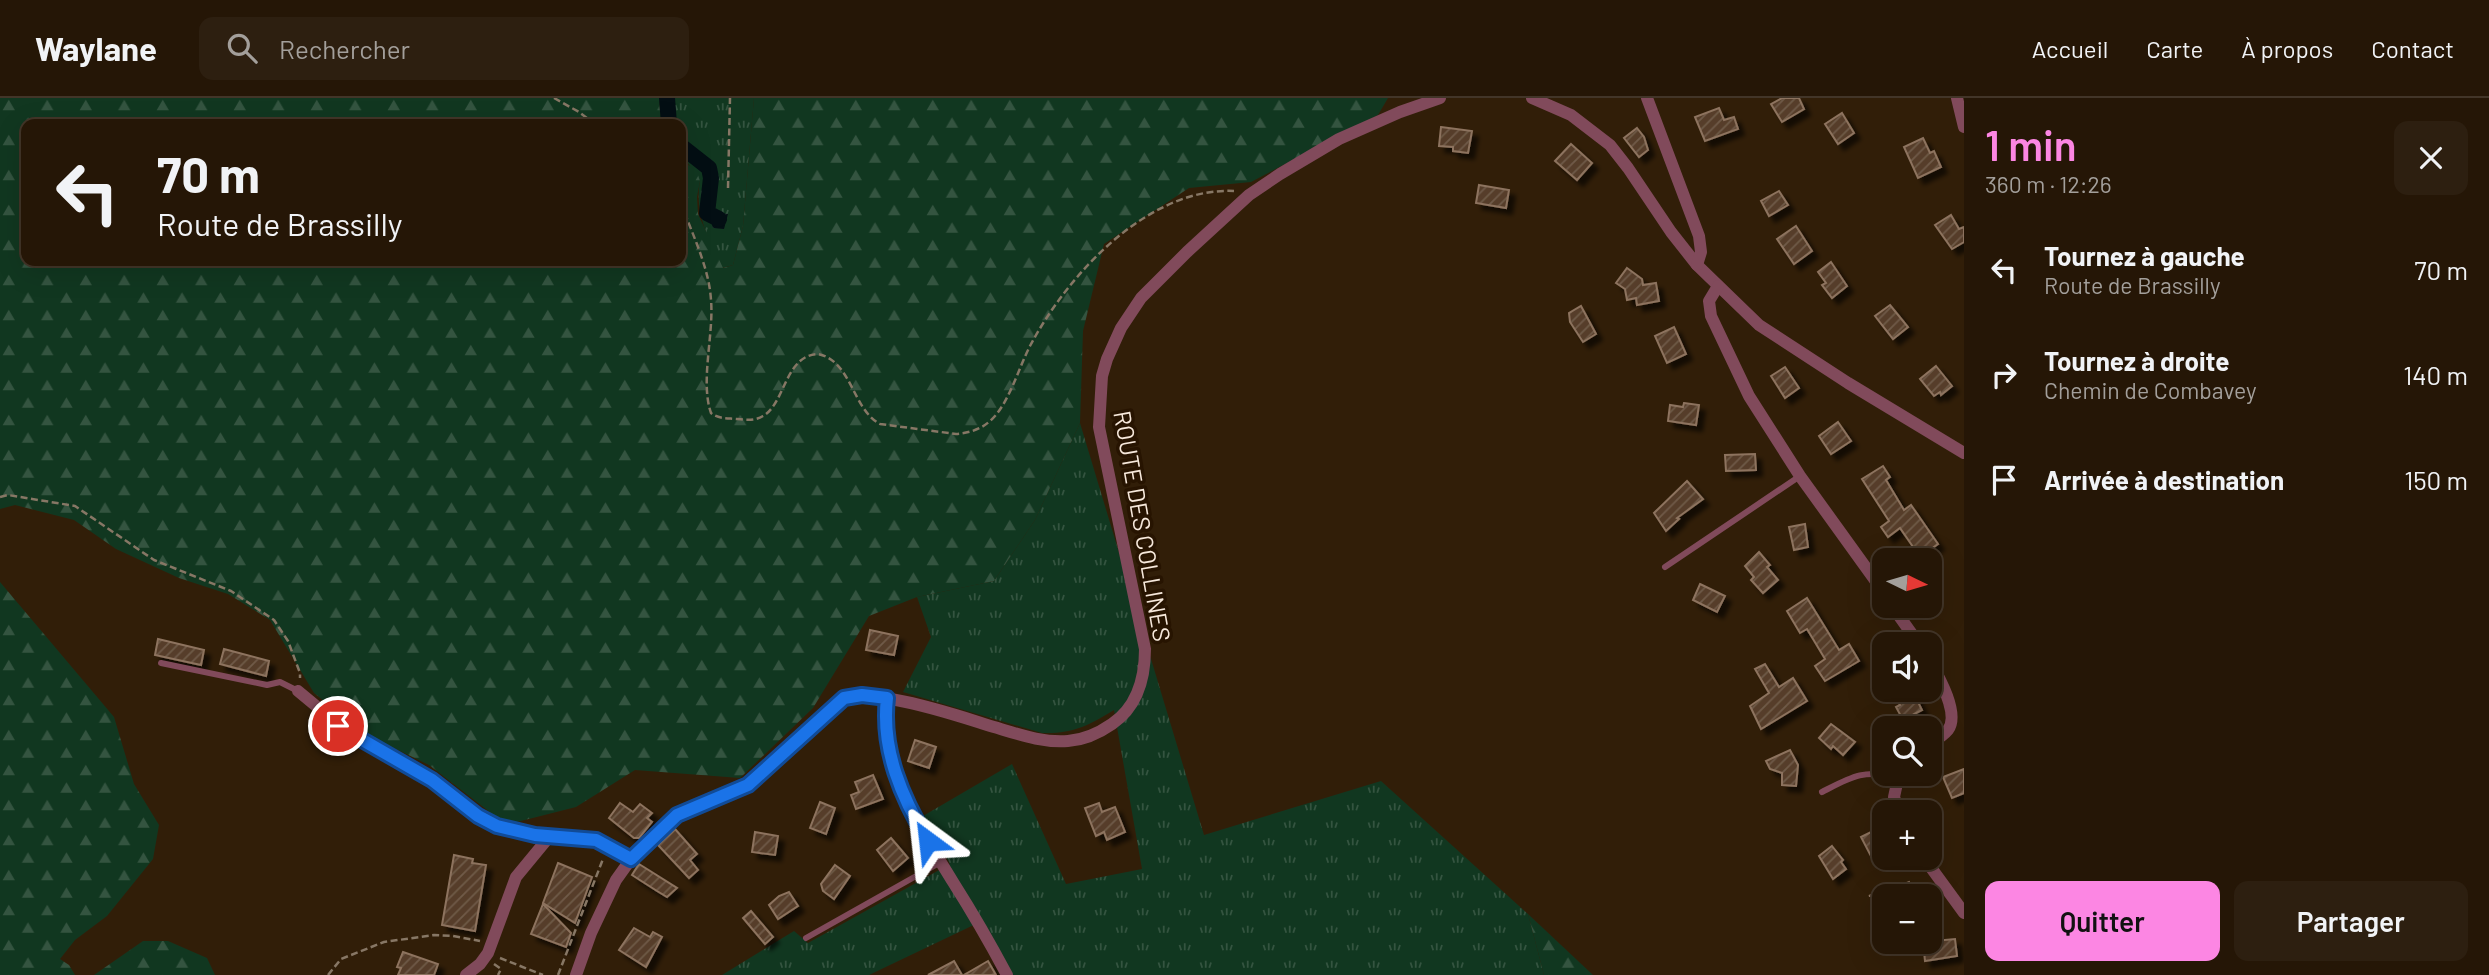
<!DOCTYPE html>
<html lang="fr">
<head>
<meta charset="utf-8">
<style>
	body { margin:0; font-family:Barlow,sans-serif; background:#2d1f10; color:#f1f3f6; height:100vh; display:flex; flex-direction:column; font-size:26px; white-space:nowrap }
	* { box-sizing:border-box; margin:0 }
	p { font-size:23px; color:#a39f9b }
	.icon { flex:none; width:38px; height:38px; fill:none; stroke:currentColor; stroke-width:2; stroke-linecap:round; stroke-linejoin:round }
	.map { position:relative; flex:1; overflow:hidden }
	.details { display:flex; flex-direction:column; background:#251606; width:525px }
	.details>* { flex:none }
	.top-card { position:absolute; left:21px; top:21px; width:665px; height:147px; border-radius:14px; box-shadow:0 7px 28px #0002,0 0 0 2px #423528; background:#251606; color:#f1f3f6; overflow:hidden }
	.needle { width:46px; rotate:95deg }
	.buttons { position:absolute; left:1872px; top:450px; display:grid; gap:14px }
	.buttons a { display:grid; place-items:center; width:70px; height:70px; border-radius:14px; background:#251606; box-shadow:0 7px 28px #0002,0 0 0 2px #423528; font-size:35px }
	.pin { position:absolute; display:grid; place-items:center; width:60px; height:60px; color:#fff; margin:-30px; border:4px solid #fff; border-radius:50%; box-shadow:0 2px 7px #0007 }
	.me { position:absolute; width:77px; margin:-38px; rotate:330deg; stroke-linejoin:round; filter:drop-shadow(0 0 5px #0008) }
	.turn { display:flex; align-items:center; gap:24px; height:147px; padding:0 21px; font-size:32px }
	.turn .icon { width:91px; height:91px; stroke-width:2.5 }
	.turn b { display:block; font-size:49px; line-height:60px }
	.round { display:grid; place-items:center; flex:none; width:74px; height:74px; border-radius:14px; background:#2d1f10 }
	.overview { display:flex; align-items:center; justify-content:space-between; height:119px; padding:0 21px }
	h1 { font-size:42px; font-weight:600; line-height:52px; color:#fc86e3 }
	.primary-button { display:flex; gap:14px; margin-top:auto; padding:14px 21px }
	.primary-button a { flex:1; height:80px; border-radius:14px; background:#fc86e3; color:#111; font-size:28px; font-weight:600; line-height:80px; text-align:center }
	.primary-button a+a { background:#2d1f10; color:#f1f3f6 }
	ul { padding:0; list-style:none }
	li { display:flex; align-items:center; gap:21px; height:105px; padding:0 21px }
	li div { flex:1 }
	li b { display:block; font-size:26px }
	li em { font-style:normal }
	header { display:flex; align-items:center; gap:42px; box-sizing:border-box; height:98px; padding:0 35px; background:#251606; border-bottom:2px solid #423528 }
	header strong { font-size:33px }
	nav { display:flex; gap:38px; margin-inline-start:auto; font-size:24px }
	.search { width:490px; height:63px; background:#2d1f10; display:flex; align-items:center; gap:18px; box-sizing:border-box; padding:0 24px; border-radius:14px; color:#a39f9b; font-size:26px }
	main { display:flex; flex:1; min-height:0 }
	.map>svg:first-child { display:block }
</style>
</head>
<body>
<header>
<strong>Waylane</strong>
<div class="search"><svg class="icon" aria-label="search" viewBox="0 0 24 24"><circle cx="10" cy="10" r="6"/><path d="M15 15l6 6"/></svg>Rechercher</div>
<nav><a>Accueil</a><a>Carte</a><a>À propos</a><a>Contact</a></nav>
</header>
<main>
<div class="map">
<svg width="1964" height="877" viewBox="0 0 1964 877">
	<defs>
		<pattern id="grass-tufts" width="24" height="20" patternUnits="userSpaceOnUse" patternTransform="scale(1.75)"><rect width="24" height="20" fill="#113720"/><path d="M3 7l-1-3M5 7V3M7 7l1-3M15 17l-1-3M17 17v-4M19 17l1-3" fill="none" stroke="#345440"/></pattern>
		<pattern id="forest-firs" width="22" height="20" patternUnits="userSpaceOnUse" patternTransform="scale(1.75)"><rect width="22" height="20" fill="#113720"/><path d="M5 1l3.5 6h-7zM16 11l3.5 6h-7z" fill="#345440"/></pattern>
		<pattern id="water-waves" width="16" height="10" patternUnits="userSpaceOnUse" patternTransform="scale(1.75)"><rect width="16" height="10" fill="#030e13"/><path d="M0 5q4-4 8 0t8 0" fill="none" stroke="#283135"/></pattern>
		<pattern id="building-hatch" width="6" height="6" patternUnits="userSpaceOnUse" patternTransform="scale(1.75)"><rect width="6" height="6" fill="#563e2a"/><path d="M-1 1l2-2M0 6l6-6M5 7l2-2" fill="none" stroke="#6f5a48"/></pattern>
		<filter id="shadow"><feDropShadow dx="6" dy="6" stdDeviation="2" flood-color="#0009"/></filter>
	</defs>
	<rect width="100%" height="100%" fill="#311e08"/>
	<g fill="url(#grass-tufts)">
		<path d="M 659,0 L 754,0 L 743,128 L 733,167 L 722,170 C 709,141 694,116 700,83 L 687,64 L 681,61 L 681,26 L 661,26 Z"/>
		<path d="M 1080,325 L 1204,737 L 1381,683 L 1528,816 L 1544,877 L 1013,877 L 980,824 L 869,877 L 722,877 L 794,833 L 808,845 L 950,766 L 923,718 L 1012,666 L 1066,786 L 1142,771 L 1114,612 C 1088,628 1072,636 1042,635 L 903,594 L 931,539 L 917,499 L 994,483 L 1035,422 Z"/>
	</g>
	<g fill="url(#forest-firs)">
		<path d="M 0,0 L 659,0 L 661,26 L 26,26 L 26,163 L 681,163 L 681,61 L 697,74 L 700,83 L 697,99 L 698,116 L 723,170 L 733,167 L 743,128 L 754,0 L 1388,0 L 1378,17 L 1251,84 L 1189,90 L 1104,146 L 1083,233 L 1080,325 L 1035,422 L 994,483 L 917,499 L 869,518 L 813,610 L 740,680 L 635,672 L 576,709 L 513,725 L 500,722 L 429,667 L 363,635 L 314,595 L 270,522 L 228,496 L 179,480 L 116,451 L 74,422 L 15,407 L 0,411 Z"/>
		<path d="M 0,484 L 114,619 L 134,686 L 159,727 L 153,761 L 107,818 L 75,842 L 60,861 L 69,867 L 75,877 L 0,877 Z"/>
		<path d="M 1528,816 L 1593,877 L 1544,877 Z"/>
		<path d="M 143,843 L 168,843 L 207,860 L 215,877 L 94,877 Z"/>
	</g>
	<path fill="url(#water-waves)" d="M 712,114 L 728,116 L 724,131 L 713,130 L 711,124 Z"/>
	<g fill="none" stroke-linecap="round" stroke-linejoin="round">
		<g stroke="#030e13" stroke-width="16">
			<path d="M 667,0 L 669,26"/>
			<path d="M 681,48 L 709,70 L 711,80 L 707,115 L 719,121"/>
		</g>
	</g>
	<g fill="url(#building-hatch)" stroke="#8d735e" stroke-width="2" filter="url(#shadow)">
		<path d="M 1782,0 L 1799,0 L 1804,11 L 1782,24 L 1771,6 Z"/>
		<path d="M 1719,10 L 1724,22 L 1734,19 L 1738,31 L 1705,43 L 1695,19 Z"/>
		<path d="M 1842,15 L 1854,35 L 1838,46 L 1825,26 Z"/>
		<path d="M 1441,29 L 1472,33 L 1468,55 L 1453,53 L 1453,49 L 1439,48 Z"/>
		<path d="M 1637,30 L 1644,39 L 1648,52 L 1639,59 L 1624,40 Z"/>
		<path d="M 1923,40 L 1930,55 L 1934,53 L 1941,69 L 1918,80 L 1904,49 Z"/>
		<path d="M 1571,46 L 1592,65 L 1577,82 L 1555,63 Z"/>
		<path d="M 1479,87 L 1509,92 L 1506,110 L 1476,105 Z"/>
		<path d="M 1779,93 L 1788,107 L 1769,118 L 1761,103 Z"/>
		<path d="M 1951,117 L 1959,131 L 1964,129 L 1964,144 L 1952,151 L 1935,127 Z"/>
		<path d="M 1796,128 L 1812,153 L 1794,166 L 1777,141 Z"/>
		<path d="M 1831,164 L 1847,188 L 1832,200 L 1822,187 L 1826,185 L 1818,174 Z"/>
		<path d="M 1627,170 L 1642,181 L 1643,187 L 1656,185 L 1659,203 L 1637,207 L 1636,200 L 1627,202 L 1625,191 L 1616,185 Z"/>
		<path d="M 1890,207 L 1908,229 L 1893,241 L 1875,218 Z"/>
		<path d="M 1581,208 L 1596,236 L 1583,244 L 1570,224 L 1569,215 Z"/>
		<path d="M 1674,229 L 1686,256 L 1667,265 L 1655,238 Z"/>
		<path d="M 1936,268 L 1952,288 L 1941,297 L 1940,294 L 1934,298 L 1920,281 Z"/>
		<path d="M 1785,269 L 1799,290 L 1785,300 L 1771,278 Z"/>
		<path d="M 1684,305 L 1699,307 L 1696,327 L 1668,323 L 1670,307 L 1683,309 Z"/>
		<path d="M 1838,324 L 1851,343 L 1831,356 L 1819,338 Z"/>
		<path d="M 1755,356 L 1756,372 L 1726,373 L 1725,357 Z"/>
		<path d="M 1883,368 L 1890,379 L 1886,382 L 1904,412 L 1911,407 L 1938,446 L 1920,459 L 1900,430 L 1888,439 L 1881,429 L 1889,423 L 1862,381 Z"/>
		<path d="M 1687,383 L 1703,401 L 1677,420 L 1679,421 L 1666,433 L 1654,415 Z"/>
		<path d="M 1805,426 L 1808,449 L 1794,452 L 1789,429 Z"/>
		<path d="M 1759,454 L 1770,467 L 1767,469 L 1778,482 L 1763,495 L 1751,482 L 1754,479 L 1745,468 Z"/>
		<path d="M 1700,486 L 1725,498 L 1717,514 L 1693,502 Z"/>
		<path d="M 1807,500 L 1839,552 L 1849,546 L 1859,563 L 1825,583 L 1815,568 L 1825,561 L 1807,531 L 1800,535 L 1787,513 Z"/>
		<path d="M 870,532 L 898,538 L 894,557 L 866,552 Z"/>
		<path d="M 158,541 L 204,552 L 201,567 L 155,557 Z"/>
		<path d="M 224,551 L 269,563 L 266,578 L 220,566 Z"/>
		<path d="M 1765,566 L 1779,589 L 1793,580 L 1807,603 L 1761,631 L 1750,608 L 1769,595 L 1755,571 Z"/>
		<path d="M 1892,592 L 1912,592 L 1922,612 L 1903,622 L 1896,609 L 1900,607 Z"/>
		<path d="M 1831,626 L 1855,644 L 1843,657 L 1833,648 L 1831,651 L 1819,640 Z"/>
		<path d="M 915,642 L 936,649 L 929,670 L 908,663 Z"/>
		<path d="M 1790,652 L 1798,667 L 1796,688 L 1782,687 L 1782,675 L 1770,671 L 1766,663 Z"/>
		<path d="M 1964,671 L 1964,695 L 1952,700 L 1943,679 Z"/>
		<path d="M 873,677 L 883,701 L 856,711 L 851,697 L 859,694 L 855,684 Z"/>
		<path d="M 820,704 L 835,710 L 826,736 L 810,730 Z"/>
		<path d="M 620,705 L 633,714 L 640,706 L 652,715 L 647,720 L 652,724 L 639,740 L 634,740 L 609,720 Z"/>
		<path d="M 1099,705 L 1102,714 L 1115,709 L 1125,734 L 1107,742 L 1104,734 L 1096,738 L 1085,710 Z"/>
		<path d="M 1879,730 L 1885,741 L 1885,756 L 1873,762 L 1861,739 Z"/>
		<path d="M 675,731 L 697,756 L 690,762 L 698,772 L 689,780 L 658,747 Z"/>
		<path d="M 755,734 L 778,738 L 775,757 L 752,754 Z"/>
		<path d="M 891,740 L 908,760 L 893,773 L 877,752 Z"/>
		<path d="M 1832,748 L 1843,762 L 1841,764 L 1846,771 L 1833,781 L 1819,758 Z"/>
		<path d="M 454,757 L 473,761 L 472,765 L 486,767 L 475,833 L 442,827 Z"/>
		<path d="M 558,765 L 592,779 L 575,825 L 543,805 Z"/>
		<path d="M 639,766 L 677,790 L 667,799 L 657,793 L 632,777 Z"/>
		<path d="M 835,767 L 850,778 L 834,801 L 823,793 L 821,786 Z"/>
		<path d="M 1909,784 L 1914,798 L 1869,798 L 1897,786 L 1899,788 Z"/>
		<path d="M 789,794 L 798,808 L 778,821 L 769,807 L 779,798 Z"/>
		<path d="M 543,806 L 571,835 L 566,849 L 531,836 Z"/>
		<path d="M 751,813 L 773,839 L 765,846 L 743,820 Z"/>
		<path d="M 634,830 L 650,839 L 653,834 L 662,839 L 646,869 L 619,852 Z"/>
		<path d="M 1955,841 L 1957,858 L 1925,863 L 1923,844 Z"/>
		<path d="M 403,854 L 438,866 L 434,877 L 398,877 L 401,870 L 397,869 Z"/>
		<path d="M 954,863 L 962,877 L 928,877 Z"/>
		<path d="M 988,863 L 996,877 L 964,877 Z"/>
	</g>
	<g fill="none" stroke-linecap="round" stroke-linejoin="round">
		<g stroke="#877765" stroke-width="2.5" stroke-dasharray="7 3.5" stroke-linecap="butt">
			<path d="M 554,0 L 579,14 L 595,26"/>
			<path d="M 728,90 L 730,0"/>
			<path d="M 681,105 C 692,136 709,169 711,202 C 714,236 700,284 711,315 C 718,321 727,320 737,321 C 746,322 755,323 763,318 C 785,306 785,257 818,256 C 852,263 852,311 880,326 L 956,336 C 968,335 980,332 990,323 C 1008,308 1019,269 1030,248 C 1067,178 1147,89 1234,93"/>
			<path d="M 0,399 L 8,397 L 75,408 L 154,462 L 231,493 L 274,522 L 288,543 L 300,575 L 300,580"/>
			<path d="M 500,860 L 543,877"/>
			<path d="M 494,866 L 501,871 L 498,877"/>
			<path d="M 328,877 L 341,861 L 384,844 L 434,837 L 453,838 L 480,843"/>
			<path d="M 558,877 L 603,761"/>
		</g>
		<g stroke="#814a5b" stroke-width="6">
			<path d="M 1665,469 L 1800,378"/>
			<path d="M 161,565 L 267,587 L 280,584 L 298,593"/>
			<path d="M 1822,694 C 1851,679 1863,671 1897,679"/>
			<path d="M 806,840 L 941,764"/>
		</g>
		<g stroke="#814a5b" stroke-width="12">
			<path d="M 1532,0 L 1571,17 L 1610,47 L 1628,70 L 1671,134 L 1697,167 L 1759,227 L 1848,285 L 1964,355"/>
			<path d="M 1647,0 L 1699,138 L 1701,154 L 1697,167"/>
			<path d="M 1957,0 L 1964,29"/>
			<path d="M 1718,188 L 1709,203 L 1711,218 L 1749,298 L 1800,378 L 1885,496"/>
			<path d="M 1892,508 L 1919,546"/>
			<path d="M 1930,563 C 1939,579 1960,616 1948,632 C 1943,638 1936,642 1930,646"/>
			<path d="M 298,593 L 345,632 L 432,682 L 487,723 L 519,735 L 596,742 L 631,761"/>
			<path d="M 887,600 C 878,669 919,728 953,784 C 972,814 990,845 1007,877"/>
			<path d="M 1899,714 L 1894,699 L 1899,676"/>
			<path d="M 1924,760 L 1964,815"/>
			<path d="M 466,877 L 480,866 L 488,855 L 516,779 L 549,739"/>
			<path d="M 576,877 L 591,835 L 616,782 L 631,761 L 667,725 L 677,717 L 749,687 L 844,600 C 860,594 879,599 896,602 C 930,608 962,619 994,629 C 1018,636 1042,645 1068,643 C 1084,642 1099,635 1112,626 C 1137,609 1145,580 1145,551 L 1099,329 L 1102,278 L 1107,261 L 1121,230 L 1141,200 L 1187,154 L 1249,97 L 1280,76 L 1339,41 L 1400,14 L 1440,0"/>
		</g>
	</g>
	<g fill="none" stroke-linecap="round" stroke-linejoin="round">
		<defs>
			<path id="route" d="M 338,628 L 432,682 L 478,718 L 497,728 L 535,737 L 596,742 L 631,761 L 677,717 L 748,687 L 844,600 L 862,597 L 887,600 C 881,652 902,700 928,743"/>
		</defs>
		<use href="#route" stroke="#114b97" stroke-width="18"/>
		<use href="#route" stroke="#1a73e8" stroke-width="12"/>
	</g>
	<g text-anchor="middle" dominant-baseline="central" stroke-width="7" stroke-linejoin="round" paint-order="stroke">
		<g font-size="24" fill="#f7e9dc" stroke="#271401">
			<text transform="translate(1143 428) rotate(80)">ROUTE DES COLLINES</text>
		</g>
	</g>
</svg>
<div class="buttons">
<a><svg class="needle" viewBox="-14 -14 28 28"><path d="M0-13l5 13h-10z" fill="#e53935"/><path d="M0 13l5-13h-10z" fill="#a39f9b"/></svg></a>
<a><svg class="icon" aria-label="sound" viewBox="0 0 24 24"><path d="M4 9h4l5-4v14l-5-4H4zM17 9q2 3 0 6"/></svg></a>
<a><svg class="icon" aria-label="search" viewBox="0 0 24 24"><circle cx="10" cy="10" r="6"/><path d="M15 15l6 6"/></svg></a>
<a>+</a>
<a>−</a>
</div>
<div class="pin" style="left:338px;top:628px;background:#d93025"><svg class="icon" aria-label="arrive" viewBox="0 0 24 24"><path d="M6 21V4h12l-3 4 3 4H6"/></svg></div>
<svg class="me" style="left:928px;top:743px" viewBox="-20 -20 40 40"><path d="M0-17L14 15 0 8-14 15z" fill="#1a73e8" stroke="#fff" stroke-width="4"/></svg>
<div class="top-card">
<div class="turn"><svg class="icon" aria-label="left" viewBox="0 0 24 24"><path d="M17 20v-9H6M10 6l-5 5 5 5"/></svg><div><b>70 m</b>Route de Brassilly</div></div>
</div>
</div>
<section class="details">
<div class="overview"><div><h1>1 min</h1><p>360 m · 12:26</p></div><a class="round"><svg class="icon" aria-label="close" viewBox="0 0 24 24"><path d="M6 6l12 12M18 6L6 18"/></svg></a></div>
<ul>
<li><svg class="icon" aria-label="left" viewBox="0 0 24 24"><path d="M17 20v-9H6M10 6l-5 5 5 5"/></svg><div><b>Tournez à gauche</b><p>Route de Brassilly</p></div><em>70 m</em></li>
<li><svg class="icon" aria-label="right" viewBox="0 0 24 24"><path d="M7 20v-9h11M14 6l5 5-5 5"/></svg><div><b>Tournez à droite</b><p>Chemin de Combavey</p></div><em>140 m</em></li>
<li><svg class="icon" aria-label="arrive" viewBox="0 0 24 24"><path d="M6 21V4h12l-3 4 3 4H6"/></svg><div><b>Arrivée à destination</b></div><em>150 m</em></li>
</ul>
<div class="primary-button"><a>Quitter</a><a>Partager</a></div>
</section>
</main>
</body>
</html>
